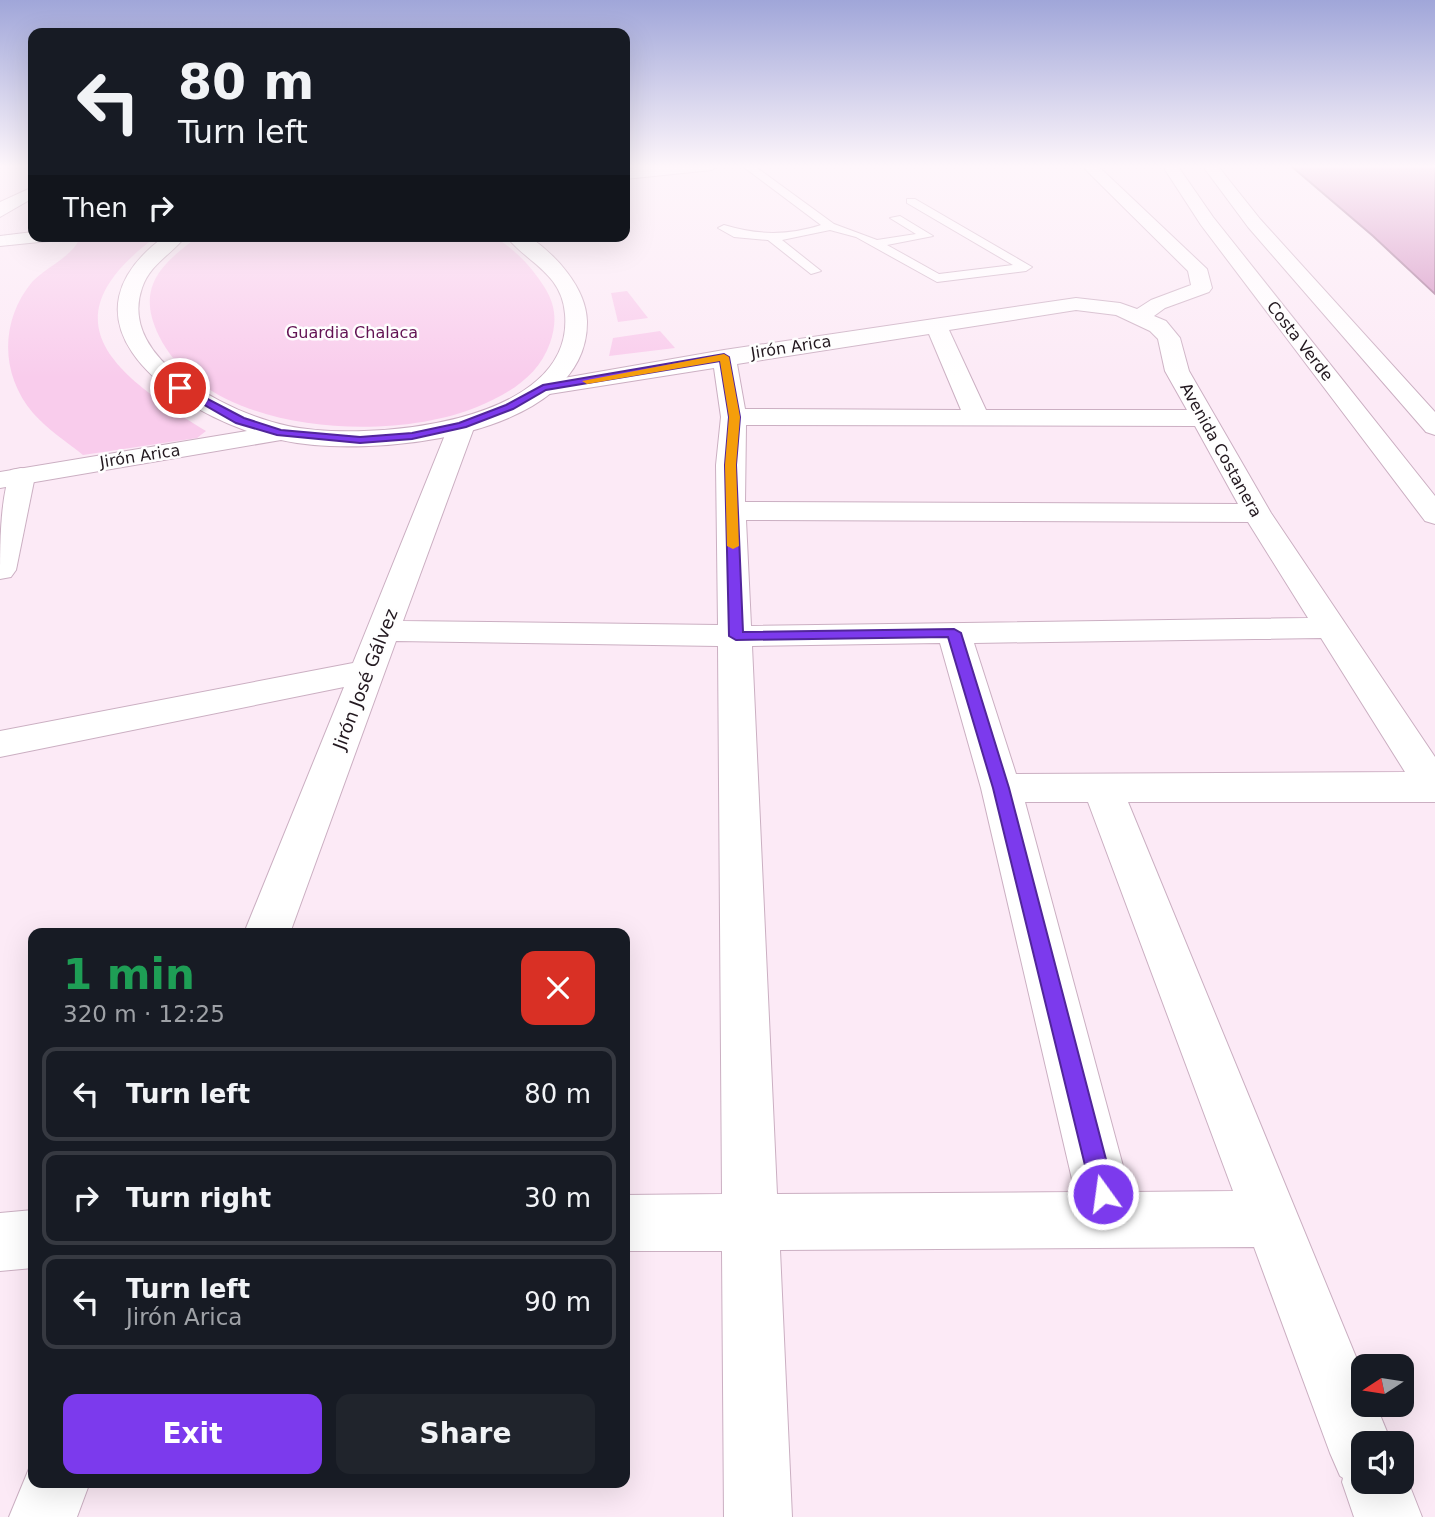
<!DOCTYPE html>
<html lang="en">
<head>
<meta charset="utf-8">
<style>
	body { margin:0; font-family:"DejaVu Sans",sans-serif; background:#20242c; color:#f1f3f6; height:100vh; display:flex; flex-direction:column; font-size:26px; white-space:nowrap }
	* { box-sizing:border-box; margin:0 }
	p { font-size:23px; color:#9ea1a6 }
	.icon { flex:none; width:38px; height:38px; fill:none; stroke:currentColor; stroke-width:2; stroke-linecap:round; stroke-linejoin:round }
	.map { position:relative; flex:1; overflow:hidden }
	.drawer { position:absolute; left:28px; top:928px; width:602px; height:560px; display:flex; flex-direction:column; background:#171b24; border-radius:14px; box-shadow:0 7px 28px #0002 }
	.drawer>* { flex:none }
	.guide { position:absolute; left:28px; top:28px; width:602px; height:214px; border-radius:14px; box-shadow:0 7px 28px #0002; background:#171b24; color:#f1f3f6; overflow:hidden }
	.needle { width:46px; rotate:258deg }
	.fabs { position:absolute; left:1351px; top:1354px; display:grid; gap:14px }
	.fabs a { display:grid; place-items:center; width:63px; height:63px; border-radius:14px; background:#171b24; box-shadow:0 7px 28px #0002; font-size:35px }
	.pin { position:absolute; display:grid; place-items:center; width:60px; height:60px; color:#fff; margin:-30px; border:4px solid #fff; border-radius:50%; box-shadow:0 2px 7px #0007 }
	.me { position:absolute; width:77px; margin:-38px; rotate:346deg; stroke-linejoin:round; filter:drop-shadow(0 0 5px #0008) }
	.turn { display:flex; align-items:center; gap:24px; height:147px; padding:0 35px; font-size:32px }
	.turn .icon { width:91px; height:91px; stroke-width:2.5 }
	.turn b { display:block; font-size:49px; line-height:60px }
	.then { display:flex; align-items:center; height:66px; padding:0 35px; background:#0003; gap:14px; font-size:26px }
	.round { display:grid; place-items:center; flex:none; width:74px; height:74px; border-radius:14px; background:#20242c }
	.headline { display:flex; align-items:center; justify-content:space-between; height:119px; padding:0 35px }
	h1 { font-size:42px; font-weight:700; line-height:52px; color:#1e9e55 }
	.primary-button { display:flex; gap:14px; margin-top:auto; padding:14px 35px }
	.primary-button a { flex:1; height:80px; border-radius:14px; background:#7c3aed; color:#fff; font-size:28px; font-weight:700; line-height:80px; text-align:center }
	.primary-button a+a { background:#20242c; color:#f1f3f6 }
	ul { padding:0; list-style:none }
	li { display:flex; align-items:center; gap:21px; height:94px; margin:0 14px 10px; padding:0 21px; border:4px solid #363941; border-radius:14px }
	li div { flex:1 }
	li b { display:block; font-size:26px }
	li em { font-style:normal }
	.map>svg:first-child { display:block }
</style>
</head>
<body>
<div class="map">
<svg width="1435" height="1517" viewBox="0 0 1435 1517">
	<rect width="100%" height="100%" fill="#fceaf6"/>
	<g fill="#f9ccec">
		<path d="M 119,236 L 157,236 C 40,322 118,376 206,431 L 197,438 L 83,455 C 67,442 47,429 33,413 C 0,374 0,321 32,282 C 45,268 71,257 79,240 Z"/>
		<path d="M 199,236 L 493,236 C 515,249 531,266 545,288 C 556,306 557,323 550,343 C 538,377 508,394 477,407 C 387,444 207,434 159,336 C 135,287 161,264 199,236 Z"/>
		<path d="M 627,291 L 648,318 L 618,322 L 611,293 Z"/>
		<path d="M 660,331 L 675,348 L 609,356 L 613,338 Z"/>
	</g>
	<path fill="#d491c2" stroke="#9f6d91" stroke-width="2" d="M 1290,165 L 1435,165 L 1435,294 L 1373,236 Z"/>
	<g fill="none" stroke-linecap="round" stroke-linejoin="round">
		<defs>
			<path id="lane" d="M 741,165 L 753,165 L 834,224 L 877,240 L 916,234 L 890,218 L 900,216 L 933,236 L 887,245 L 939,274 L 1013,265 L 907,203 L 907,199 L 915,199 L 1032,267 L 1026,271 L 937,282 L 856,237 L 830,230 L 782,240 L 821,271 L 811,274 L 768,240 L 734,237 L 718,228 L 724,225 C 757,235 787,236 821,225 Z"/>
			<g id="street">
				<path d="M 1081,165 L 1097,165 L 1207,269 L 1212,288 L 1209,292 L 1165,308 L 1154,316 L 1166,321 L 1180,338 L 1189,371 L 1271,513 L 1435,757 L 1435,802 L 1128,802 L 1363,1374 L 1363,1405 L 1376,1405 L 1392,1444 L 1363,1444 L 1363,1482 L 1402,1482 L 1402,1466 L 1422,1517 L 1354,1517 L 1342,1482 L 1343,1478 L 1340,1476 L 1330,1453 L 1254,1247 L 780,1250 L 792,1517 L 724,1517 L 722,1251 L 625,1251 L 625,1195 L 722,1194 L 718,646 L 396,641 L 290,933 L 244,933 L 344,687 L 0,757 L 0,731 L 353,663 L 449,425 L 453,420 L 471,420 L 475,425 L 403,621 L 718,625 L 716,465 L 721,417 L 714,368 L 543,395 L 535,393 L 531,388 L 535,383 L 724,350 L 1076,298 L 1120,303 L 1137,309 L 1151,300 L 1191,285 L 1188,271 ZM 1076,310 L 1116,315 L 1150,331 L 1158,339 L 1165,371 L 1187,410 L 986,410 L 949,330 ZM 929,334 L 961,410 L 745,409 L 737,364 ZM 746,425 L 1195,426 L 1238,504 L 745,502 ZM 746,520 L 1248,522 L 1308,618 L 751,626 ZM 1321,638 L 1405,772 L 1016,774 L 974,643 ZM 940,643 L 981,788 L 1075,1192 L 777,1194 L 752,646 ZM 1025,802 L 1088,802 L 1233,1191 L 1130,1192 Z"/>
				<path d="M 33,187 L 33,198 L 0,217 L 0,202 Z"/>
				<path d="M 21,468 L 31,470 L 35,476 L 16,570 L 11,577 L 0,579 C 0,547 0,498 11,470 Z"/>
				<path d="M 33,1210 L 33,1268 L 0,1271 L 0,1213 Z"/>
				<path d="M 33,1459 L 33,1482 L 90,1482 L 77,1517 L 9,1517 Z"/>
			</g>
			<g id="secondary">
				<path d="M 664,165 L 719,165 L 712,170 L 625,179 L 625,169 Z"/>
				<path d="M 33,232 L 33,236 L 58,236 L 49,241 L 0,246 L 0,236 Z"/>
				<path d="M 165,236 L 186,236 C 171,255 150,264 142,288 C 129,325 153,357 182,378 C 214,400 250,418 288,426 C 363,442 575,426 565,314 C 562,273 527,263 506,236 L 528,236 C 555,254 586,287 587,321 C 589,440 364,459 281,440 L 0,488 L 0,472 L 247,431 C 160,400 55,317 165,236 Z"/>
			</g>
			<g id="highway">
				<path d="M 1162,165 L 1177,165 L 1213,217 L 1435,496 L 1435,524 L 1425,521 L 1201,225 Z"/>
				<path d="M 1202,165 L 1217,165 L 1260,219 L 1435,412 L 1435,435 L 1426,432 L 1248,227 Z"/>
			</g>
		</defs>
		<use href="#lane" stroke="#cbafc2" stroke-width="2"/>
		<use href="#street" stroke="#cbafc2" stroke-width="2"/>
		<use href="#secondary" stroke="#cbafc2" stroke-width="2"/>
		<use href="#highway" stroke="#cbafc2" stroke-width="2"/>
		<use href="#lane" fill="#fff" fill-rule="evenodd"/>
		<use href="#street" fill="#fff" fill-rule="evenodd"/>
		<use href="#secondary" fill="#fff" fill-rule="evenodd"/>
		<use href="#highway" fill="#fff" fill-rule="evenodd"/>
	</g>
	<linearGradient id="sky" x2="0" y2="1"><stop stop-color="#a0a6d9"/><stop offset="0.44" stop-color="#fef6fb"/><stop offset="1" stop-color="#fef6fb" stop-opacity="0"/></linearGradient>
	<rect width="1435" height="378" fill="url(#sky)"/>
	<path fill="#7c3aed" stroke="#51269a" stroke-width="2" d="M 724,354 L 729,357 L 740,417 L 736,465 L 743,632 L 954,629 L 961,633 L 1009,788 L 1115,1194 L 1111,1202 L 1103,1205 L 1095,1202 L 1092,1194 L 993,788 L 948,637 L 736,640 L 729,636 L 725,465 L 729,417 L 720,361 L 546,390 L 513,409 L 466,427 L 412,439 L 360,443 L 277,435 L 236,423 L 175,388 L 183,386 L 244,418 L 281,430 L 360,437 L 412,433 L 459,423 L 506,405 L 543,385 Z"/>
	<path fill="#f59e0b" d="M 724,354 L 729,357 L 740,417 L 736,465 L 739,546 L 733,549 L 727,546 L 725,465 L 729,417 L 720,361 L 587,384 L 582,381 Z"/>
	<g text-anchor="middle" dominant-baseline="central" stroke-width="5" stroke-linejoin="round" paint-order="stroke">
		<g font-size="16" fill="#621353" stroke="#fefefe">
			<text x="352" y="332">Guardia Chalaca</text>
		</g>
		<g font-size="16" fill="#22181f" stroke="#fefefe">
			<text transform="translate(1300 341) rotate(52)">Costa Verde</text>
			<text transform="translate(791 347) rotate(-9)">Jirón Arica</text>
			<text transform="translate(1221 450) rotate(61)">Avenida Costanera</text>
			<text transform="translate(140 456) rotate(-9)">Jirón Arica</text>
		</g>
		<g font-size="18" fill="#22181f" stroke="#fefefe">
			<text transform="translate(365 679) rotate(-69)">Jirón José Gálvez</text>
		</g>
	</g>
</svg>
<div class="fabs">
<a><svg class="needle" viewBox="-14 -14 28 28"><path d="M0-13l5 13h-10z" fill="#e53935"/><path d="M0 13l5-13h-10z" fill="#9ea1a6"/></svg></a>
<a><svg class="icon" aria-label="sound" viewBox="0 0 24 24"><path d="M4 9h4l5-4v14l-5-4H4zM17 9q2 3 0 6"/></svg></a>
</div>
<div class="pin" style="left:180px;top:388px;background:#d93025"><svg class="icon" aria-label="arrive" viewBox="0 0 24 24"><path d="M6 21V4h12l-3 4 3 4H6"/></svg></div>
<svg class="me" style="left:1103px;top:1194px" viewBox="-20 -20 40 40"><circle r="17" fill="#7c3aed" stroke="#fff" stroke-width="3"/><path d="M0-11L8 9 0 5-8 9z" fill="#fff"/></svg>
<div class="guide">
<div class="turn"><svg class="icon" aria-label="left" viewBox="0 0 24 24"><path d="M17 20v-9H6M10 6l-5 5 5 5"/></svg><div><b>80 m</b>Turn left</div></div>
<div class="then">Then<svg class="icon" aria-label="right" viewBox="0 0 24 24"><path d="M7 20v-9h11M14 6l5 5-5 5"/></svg></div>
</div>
<section class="drawer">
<div class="headline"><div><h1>1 min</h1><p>320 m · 12:25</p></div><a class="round" style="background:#d93025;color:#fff"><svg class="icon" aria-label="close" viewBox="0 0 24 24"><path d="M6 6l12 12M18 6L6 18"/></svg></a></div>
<ul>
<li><svg class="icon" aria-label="left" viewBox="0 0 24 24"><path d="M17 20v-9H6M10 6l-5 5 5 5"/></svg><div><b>Turn left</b></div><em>80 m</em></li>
<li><svg class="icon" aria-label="right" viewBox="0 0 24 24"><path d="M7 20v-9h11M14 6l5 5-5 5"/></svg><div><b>Turn right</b></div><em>30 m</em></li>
<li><svg class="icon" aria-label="left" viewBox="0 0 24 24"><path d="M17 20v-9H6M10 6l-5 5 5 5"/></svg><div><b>Turn left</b><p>Jirón Arica</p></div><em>90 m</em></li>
</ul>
<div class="primary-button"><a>Exit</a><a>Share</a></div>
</section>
</div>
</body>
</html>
